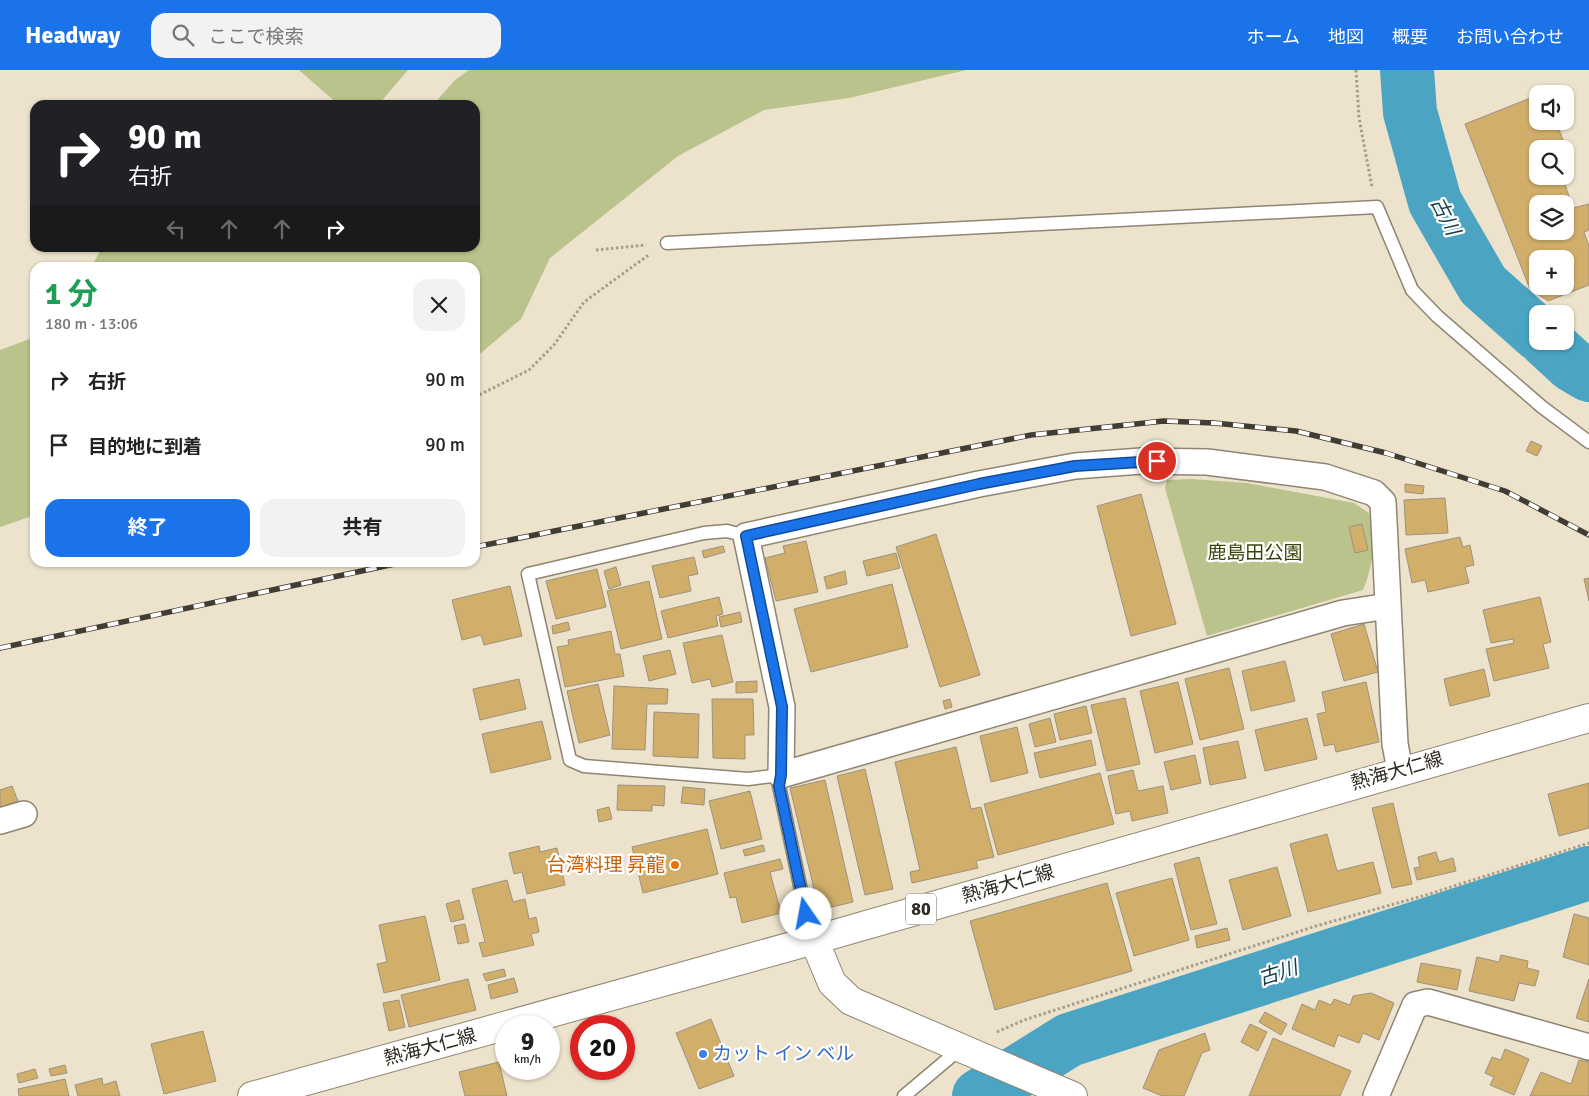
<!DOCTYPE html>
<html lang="ja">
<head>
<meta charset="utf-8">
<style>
	body { margin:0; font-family:Signika,"Noto Sans JP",sans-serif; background:#f2f2f2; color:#222; height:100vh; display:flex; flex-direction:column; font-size:19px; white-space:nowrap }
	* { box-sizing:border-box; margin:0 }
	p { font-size:16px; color:#767676 }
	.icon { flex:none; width:28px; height:28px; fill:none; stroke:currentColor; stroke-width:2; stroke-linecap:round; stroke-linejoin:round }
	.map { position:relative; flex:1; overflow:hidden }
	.drawer { position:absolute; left:30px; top:192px; width:450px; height:305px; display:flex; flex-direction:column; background:#fff; border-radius:15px; box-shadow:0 1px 4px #0004 }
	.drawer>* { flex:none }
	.hud { position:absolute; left:30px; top:30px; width:450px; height:152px; border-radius:15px; box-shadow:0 1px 4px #0004; background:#202124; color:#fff; overflow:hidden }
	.tools { position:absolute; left:1529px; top:15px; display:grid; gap:10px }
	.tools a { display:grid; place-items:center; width:45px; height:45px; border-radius:10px; background:#fff; box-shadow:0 1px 4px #0004; font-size:25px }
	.speed { position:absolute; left:495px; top:945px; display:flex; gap:10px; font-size:25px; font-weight:700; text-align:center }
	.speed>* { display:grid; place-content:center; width:65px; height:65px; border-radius:50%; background:#fff; box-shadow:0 1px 4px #0004; line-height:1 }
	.speed small { font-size:12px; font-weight:400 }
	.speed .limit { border:8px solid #d22; background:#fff; color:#111 }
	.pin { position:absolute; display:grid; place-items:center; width:42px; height:42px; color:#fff; margin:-21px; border:2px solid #fff; border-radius:50%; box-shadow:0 1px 5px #0007 }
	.me { position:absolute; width:55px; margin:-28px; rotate:348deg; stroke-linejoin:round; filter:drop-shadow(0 0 4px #0008) }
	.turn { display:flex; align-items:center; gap:18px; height:105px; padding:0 15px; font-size:22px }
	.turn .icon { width:65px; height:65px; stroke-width:2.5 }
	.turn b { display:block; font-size:35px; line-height:42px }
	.lanes { display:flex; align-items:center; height:48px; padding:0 15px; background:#0003; justify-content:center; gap:25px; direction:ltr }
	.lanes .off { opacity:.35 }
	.round { display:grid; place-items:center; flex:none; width:52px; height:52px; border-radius:15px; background:#f2f2f2 }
	.headline { display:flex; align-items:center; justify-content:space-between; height:85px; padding:0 15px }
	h1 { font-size:30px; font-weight:700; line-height:38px; color:#1e9e55 }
	.button { display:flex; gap:10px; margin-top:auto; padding:10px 15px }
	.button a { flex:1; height:58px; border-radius:15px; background:#1a73e8; color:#fff; font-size:20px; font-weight:700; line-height:58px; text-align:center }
	.button a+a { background:#f2f2f2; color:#222 }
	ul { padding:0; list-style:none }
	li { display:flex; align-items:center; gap:15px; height:65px; padding:0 15px }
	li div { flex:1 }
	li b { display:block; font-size:19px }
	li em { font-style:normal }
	header { display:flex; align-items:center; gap:30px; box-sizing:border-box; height:70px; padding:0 25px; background:#1a73e8; color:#fff }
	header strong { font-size:24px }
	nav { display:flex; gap:28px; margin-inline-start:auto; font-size:18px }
	.search { width:350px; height:45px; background:#f2f2f2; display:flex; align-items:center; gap:12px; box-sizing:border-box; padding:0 18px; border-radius:15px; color:#767676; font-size:19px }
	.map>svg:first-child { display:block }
</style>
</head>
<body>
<header>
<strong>Headway</strong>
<div class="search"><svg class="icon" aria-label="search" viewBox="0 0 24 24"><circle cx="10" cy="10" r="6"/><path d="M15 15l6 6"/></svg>ここで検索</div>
<nav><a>ホーム</a><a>地図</a><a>概要</a><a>お問い合わせ</a></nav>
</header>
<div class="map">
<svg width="1589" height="1026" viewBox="0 0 1589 1026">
	<rect width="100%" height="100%" fill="#ede2cc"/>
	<g fill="#b9c38b">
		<path d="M 299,0 L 408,0 L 378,35 L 339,35 Z"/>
		<path d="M 469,0 L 966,0 L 849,28 L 764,40 L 678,86 L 550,188 L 521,249 L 475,288 L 475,198 L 91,197 L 102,178 L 475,178 L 475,35 L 433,35 L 455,10 Z"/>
		<path d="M 35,267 L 35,445 L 0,457 L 0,280 Z"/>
		<path d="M 1191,409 L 1247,413 L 1354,433 L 1369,443 C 1377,469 1373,496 1363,520 L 1207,566 L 1165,418 L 1167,410 Z"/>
	</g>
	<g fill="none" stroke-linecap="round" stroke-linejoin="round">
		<g stroke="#4aa4c2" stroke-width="54">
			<path d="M 1407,0 L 1410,42 L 1435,132 L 1483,215 L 1538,264"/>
			<path d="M 1546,271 L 1572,295 L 1589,305"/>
			<path d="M 979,1026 L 1069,970 L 1589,803"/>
		</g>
	</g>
	<g fill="#d1af6a" stroke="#9c927e" fill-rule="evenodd">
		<path d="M 1538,25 L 1538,51 L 1556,51 L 1567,81 L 1565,79 L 1538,79 L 1538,106 L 1562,106 L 1573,138 L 1589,134 L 1589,160 L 1584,162 L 1589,176 L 1589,215 L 1548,231 L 1530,219 L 1465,54 ZM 1538,134 L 1565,134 L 1565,161 L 1538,161 ZM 1538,189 L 1565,189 L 1565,216 L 1538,216 Z"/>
		<path d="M 1531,371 L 1542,376 L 1537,386 L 1526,381 Z"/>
		<path d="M 1405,414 L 1424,416 L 1423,424 L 1405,422 Z"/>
		<path d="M 1141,424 L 1176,554 L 1131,566 L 1097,436 Z"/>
		<path d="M 1445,428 L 1448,463 L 1406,465 L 1404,430 Z"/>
		<path d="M 1362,454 L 1368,480 L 1355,483 L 1349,457 Z"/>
		<path d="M 936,464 L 980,605 L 940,617 L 896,477 Z"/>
		<path d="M 1460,467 L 1463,477 L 1470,475 L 1474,495 L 1465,497 L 1469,513 L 1428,522 L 1425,510 L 1412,513 L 1405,479 Z"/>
		<path d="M 806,471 L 818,522 L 776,531 L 765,488 L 785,483 L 783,476 Z"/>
		<path d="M 723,476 L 725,482 L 704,488 L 702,481 Z"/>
		<path d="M 896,483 L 900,498 L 867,506 L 863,491 Z"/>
		<path d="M 694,487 L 698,504 L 688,506 L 691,521 L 660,528 L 652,496 Z"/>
		<path d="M 616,497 L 621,515 L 609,519 L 604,501 Z"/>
		<path d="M 597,499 L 606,537 L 556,549 L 546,511 Z"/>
		<path d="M 845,501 L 847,514 L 827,519 L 824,507 Z"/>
		<path d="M 1589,508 L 1589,531 L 1584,509 Z"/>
		<path d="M 649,511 L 662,569 L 621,579 L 607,521 Z"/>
		<path d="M 892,514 L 908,577 L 811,602 L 794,539 Z"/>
		<path d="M 510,516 L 522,566 L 484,575 L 481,565 L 462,570 L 452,530 Z"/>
		<path d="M 719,527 L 723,544 L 716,546 L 718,556 L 668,568 L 661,541 Z"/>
		<path d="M 1540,527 L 1551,572 L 1543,574 L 1549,598 L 1494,611 L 1486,579 L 1514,573 L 1513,569 L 1491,573 L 1483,540 Z"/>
		<path d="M 740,542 L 742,552 L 721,557 L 719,547 Z"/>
		<path d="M 568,552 L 570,560 L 553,564 L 552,556 Z"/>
		<path d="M 1364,554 L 1378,602 L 1344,611 L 1331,564 Z"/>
		<path d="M 611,561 L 615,584 L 620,584 L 624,606 L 565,617 L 557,577 L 569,575 L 568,570 Z"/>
		<path d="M 722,565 L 733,612 L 712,617 L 710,609 L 692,613 L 683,573 Z"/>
		<path d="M 670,580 L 676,604 L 649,611 L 643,586 Z"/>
		<path d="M 1285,591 L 1295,631 L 1251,641 L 1242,601 Z"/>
		<path d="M 1229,598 L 1244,659 L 1200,670 L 1185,609 Z"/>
		<path d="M 1484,599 L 1490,626 L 1450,636 L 1444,609 Z"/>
		<path d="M 519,609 L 526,639 L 480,650 L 473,619 Z"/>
		<path d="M 757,611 L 757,622 L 736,623 L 736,612 Z"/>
		<path d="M 1178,612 L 1193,674 L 1155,683 L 1140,621 Z"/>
		<path d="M 1366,612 L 1379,672 L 1336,682 L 1334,674 L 1324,676 L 1317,644 L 1326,642 L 1322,622 Z"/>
		<path d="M 598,614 L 610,665 L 579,673 L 567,621 Z"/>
		<path d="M 614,616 L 668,619 L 667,634 L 647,634 L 645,680 L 612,679 Z"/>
		<path d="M 1125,628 L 1140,694 L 1107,701 L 1091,635 Z"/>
		<path d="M 712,629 L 753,629 L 754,665 L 745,665 L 745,689 L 713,688 Z"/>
		<path d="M 950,629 L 952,637 L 945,639 L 943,631 Z"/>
		<path d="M 1086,636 L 1092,663 L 1060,670 L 1054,644 Z"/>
		<path d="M 654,642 L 699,644 L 698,688 L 653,686 Z"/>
		<path d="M 1050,648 L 1056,672 L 1035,677 L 1029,654 Z"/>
		<path d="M 1307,648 L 1317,689 L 1265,701 L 1255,660 Z"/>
		<path d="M 542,651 L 551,689 L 491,703 L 482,664 Z"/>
		<path d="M 1017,657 L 1028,703 L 991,712 L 980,666 Z"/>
		<path d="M 1091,670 L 1096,695 L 1040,708 L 1034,683 Z"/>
		<path d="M 1238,671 L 1246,708 L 1210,715 L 1203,678 Z"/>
		<path d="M 956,677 L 971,739 L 981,737 L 994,787 L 976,791 L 978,798 L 912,813 L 910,802 L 920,800 L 895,692 Z"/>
		<path d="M 1195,685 L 1201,713 L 1171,720 L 1164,692 Z"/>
		<path d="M 865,699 L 893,819 L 865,825 L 837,706 Z"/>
		<path d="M 1133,700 L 1138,721 L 1163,716 L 1168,743 L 1132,751 L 1130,741 L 1116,744 L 1108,706 Z"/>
		<path d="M 1100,703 L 1114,754 L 998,785 L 984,734 Z"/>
		<path d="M 825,710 L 853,832 L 819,840 L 790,718 Z"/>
		<path d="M 1589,713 L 1589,758 L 1559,766 L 1548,724 Z"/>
		<path d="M 618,715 L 665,716 L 664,736 L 652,735 L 652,741 L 617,740 Z"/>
		<path d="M 12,716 L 18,731 L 0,737 L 0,720 Z"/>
		<path d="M 683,717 L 705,719 L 704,735 L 681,733 Z"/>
		<path d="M 750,721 L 762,769 L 721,779 L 709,731 Z"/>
		<path d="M 1393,733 L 1412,814 L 1392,818 L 1372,738 Z"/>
		<path d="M 609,737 L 612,749 L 599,752 L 597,740 Z"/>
		<path d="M 707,759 L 718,804 L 643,823 L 632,777 Z"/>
		<path d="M 1327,764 L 1337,801 L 1373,792 L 1381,823 L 1308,842 L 1290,774 Z"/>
		<path d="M 763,775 L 765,781 L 745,786 L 743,780 Z"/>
		<path d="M 539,776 L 540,782 L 557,778 L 565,815 L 527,824 L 522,802 L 514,804 L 509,783 Z"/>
		<path d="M 1436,782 L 1439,792 L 1453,788 L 1456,801 L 1417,810 L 1414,798 L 1420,797 L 1418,787 Z"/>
		<path d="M 1199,787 L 1217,854 L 1191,860 L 1174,794 Z"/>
		<path d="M 780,789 L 783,799 L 770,802 L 781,843 L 742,853 L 736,827 L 730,828 L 724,803 Z"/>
		<path d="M 1277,797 L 1291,846 L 1243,860 L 1229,810 Z"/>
		<path d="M 1172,808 L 1189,870 L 1134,886 L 1116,823 Z"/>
		<path d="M 507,810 L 513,832 L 525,829 L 529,849 L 536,847 L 539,862 L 531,864 L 534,875 L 483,887 L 479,873 L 485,872 L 472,819 Z"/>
		<path d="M 1107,813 L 1132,901 L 995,940 L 970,851 Z"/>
		<path d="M 459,830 L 464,849 L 451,852 L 446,834 Z"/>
		<path d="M 1574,844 L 1589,848 L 1589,895 L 1563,887 Z"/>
		<path d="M 425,846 L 440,910 L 384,923 L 377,894 L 387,892 L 379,855 Z"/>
		<path d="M 465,854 L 469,872 L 458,874 L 454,856 Z"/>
		<path d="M 1227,858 L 1230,870 L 1197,878 L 1195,866 Z"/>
		<path d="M 1501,885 L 1528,891 L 1527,898 L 1539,901 L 1535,916 L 1519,913 L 1514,931 L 1469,921 L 1477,887 L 1499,892 Z"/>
		<path d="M 1421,893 L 1461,900 L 1457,920 L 1417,912 Z"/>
		<path d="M 504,899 L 506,906 L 486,911 L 483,904 Z"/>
		<path d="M 514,908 L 518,922 L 491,929 L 488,915 Z"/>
		<path d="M 468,909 L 476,940 L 409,957 L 401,925 Z"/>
		<path d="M 1589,909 L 1589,952 L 1576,948 Z"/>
		<path d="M 1371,923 L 1394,933 L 1379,970 L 1363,963 L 1359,973 L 1338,965 L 1334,977 L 1292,959 L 1302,934 L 1315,940 L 1319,930 L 1331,935 L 1334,929 L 1350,935 L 1353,926 Z"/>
		<path d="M 399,930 L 405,957 L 389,961 L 383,933 Z"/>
		<path d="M 1265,942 L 1287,954 L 1281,965 L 1259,952 Z"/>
		<path d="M 711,949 L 734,1006 L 699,1019 L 676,963 Z"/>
		<path d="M 1250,954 L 1267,962 L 1258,981 L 1241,972 Z"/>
		<path d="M 203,961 L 216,1011 L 164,1024 L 151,974 Z"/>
		<path d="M 1205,963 L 1210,980 L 1202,983 L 1184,1026 L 1162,1026 L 1143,1018 L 1159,980 Z"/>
		<path d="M 1273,968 L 1351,1001 L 1340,1026 L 1249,1026 Z"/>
		<path d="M 1505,979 L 1529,989 L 1514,1025 L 1490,1015 L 1494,1007 L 1485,1003 L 1492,987 L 1501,990 Z"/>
		<path d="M 1579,990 L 1589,992 L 1589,1026 L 1530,1026 L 1541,1002 L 1571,1014 Z"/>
		<path d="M 499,992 L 507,1026 L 465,1026 L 459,1002 Z"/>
		<path d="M 65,995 L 67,1003 L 51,1006 L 49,999 Z"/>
		<path d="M 35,999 L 38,1008 L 19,1013 L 17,1004 Z"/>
		<path d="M 102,1008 L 103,1015 L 116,1011 L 120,1026 L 78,1026 L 75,1015 Z"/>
		<path d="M 65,1009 L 69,1026 L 19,1026 L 18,1019 Z"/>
	</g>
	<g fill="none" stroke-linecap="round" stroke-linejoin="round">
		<defs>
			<g id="lane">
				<path d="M 667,173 L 1377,137 L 1412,220 L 1437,246 L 1542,337 L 1589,372"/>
				<path d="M 746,466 L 727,461 L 704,463 L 528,504 L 570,690 L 584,696 L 748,709 L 781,705 L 779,716 L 806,844 L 814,870"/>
				<path d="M 904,1026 L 961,978"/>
			</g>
			<g id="street">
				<path d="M 1388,536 L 1343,543 L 781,705 L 782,637 L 746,466 L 979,414 L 1075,396 L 1141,391 L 1207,392 L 1325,407 L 1374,423 L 1383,432 L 1395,674 L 1400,700"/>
				<path d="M 0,751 L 24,744"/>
				<path d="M 1376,1026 L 1415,935 L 1428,932 L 1589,977"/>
			</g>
			<path id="secondary" d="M 814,870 L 832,913 L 851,931 L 1073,1026"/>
			<path id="primary" d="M 252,1026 L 814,870 L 1589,648"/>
		</defs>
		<use href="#lane" stroke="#8f8572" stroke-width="15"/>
		<use href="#street" stroke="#8f8572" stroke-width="28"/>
		<use href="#secondary" stroke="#8f8572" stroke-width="30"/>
		<use href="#primary" stroke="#8f8572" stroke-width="30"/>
		<g stroke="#a69d8c" stroke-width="3" stroke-dasharray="2.5 2.5" stroke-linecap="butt">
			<path d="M 1356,0 L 1359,48 L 1372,117"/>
			<path d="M 596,180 L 646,175"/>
			<path d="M 475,327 L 529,300 L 554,275 L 584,232 L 650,184"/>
			<path d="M 997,962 L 1024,950 L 1316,856 L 1426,825 L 1589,773"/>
		</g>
		<use href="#lane" stroke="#fff" stroke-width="12"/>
		<use href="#street" stroke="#fff" stroke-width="25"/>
		<use href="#secondary" stroke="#fff" stroke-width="28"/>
		<use href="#primary" stroke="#fff" stroke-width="28"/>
		<defs>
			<g id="rail">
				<path d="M 475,477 L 1031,365 L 1164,351 L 1214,353 L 1296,361 L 1386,383 L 1505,421 L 1589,465"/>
				<path d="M 0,578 L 404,492"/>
			</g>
		</defs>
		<use href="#rail" stroke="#423d33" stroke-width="5.5"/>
		<use href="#rail" stroke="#fff" stroke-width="4" stroke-dasharray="11" stroke-linecap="butt"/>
	</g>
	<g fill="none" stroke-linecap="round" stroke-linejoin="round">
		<defs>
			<path id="route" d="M 806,844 L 779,716 L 781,705 L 782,637 L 746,466 L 979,414 L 1075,396 L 1157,391"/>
		</defs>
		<use href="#route" stroke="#114b97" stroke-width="12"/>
		<use href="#route" stroke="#1a73e8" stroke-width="9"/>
	</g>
	<circle fill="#e8710a" stroke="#fff" stroke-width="2" cx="675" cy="795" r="5"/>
	<circle fill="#3f7fe0" stroke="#fff" stroke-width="2" cx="703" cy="984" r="5"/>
	<g text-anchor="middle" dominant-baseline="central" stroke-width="4.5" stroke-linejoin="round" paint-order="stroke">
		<rect fill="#fff" stroke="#6d6b64" stroke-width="1" x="906" y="823.5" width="30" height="31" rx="4"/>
		<g font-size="18" font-weight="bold" fill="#2f2b22">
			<text x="921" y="839">80</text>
		</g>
		<g font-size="19" fill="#3c420a" stroke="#fff">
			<text x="1255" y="483">鹿島田公園</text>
		</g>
		<g font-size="19" fill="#2f2b22" stroke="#fff">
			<text transform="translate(1397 701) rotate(-16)">熱海大仁線</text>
			<text transform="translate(1008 814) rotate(-16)">熱海大仁線</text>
			<text transform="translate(430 977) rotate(-15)">熱海大仁線</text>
		</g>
		<g font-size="19" fill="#c56008" stroke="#fff" text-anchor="end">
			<text x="665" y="795">台湾料理 昇龍</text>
		</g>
		<g font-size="19" fill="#366cbe" stroke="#fff" text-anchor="start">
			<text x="713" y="984">カット イン ベル</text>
		</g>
		<g font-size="20" font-style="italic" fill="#153e4b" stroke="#fff">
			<text transform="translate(1445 146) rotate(63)">古川</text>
			<text transform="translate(1278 903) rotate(-18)">古川</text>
		</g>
	</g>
</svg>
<div class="tools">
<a><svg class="icon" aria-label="sound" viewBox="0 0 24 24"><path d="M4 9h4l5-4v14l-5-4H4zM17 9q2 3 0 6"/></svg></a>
<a><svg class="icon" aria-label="search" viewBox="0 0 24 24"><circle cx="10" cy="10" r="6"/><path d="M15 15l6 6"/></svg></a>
<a><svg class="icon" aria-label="layers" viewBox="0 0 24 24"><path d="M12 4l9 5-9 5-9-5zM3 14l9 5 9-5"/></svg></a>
<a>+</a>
<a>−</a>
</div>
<div class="speed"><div>9<small>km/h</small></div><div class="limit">20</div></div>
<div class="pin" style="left:1157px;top:391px;background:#d93025"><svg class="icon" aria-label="arrive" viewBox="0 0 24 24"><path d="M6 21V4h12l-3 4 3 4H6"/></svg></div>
<svg class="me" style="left:806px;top:844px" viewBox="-20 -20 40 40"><circle r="19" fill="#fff"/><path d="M0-13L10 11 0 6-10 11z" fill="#1a73e8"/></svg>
<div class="hud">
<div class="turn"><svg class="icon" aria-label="right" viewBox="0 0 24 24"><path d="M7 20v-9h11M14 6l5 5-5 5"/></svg><div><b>90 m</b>右折</div></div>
<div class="lanes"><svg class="icon off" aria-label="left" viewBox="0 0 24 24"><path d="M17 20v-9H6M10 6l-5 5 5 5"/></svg><svg class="icon off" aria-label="ahead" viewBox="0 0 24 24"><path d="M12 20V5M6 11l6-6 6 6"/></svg><svg class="icon off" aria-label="ahead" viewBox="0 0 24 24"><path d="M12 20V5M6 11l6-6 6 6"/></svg><svg class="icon" aria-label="right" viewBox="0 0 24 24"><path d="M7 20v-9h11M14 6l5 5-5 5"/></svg></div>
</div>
<section class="drawer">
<div class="headline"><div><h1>1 分</h1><p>180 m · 13:06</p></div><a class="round"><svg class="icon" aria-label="close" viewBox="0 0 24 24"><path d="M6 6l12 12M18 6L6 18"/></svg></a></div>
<ul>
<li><svg class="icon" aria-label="right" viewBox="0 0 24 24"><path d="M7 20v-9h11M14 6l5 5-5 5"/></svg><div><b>右折</b></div><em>90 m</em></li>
<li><svg class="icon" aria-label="arrive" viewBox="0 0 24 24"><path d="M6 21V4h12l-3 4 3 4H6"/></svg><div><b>目的地に到着</b></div><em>90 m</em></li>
</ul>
<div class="button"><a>終了</a><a>共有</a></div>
</section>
</div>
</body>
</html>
